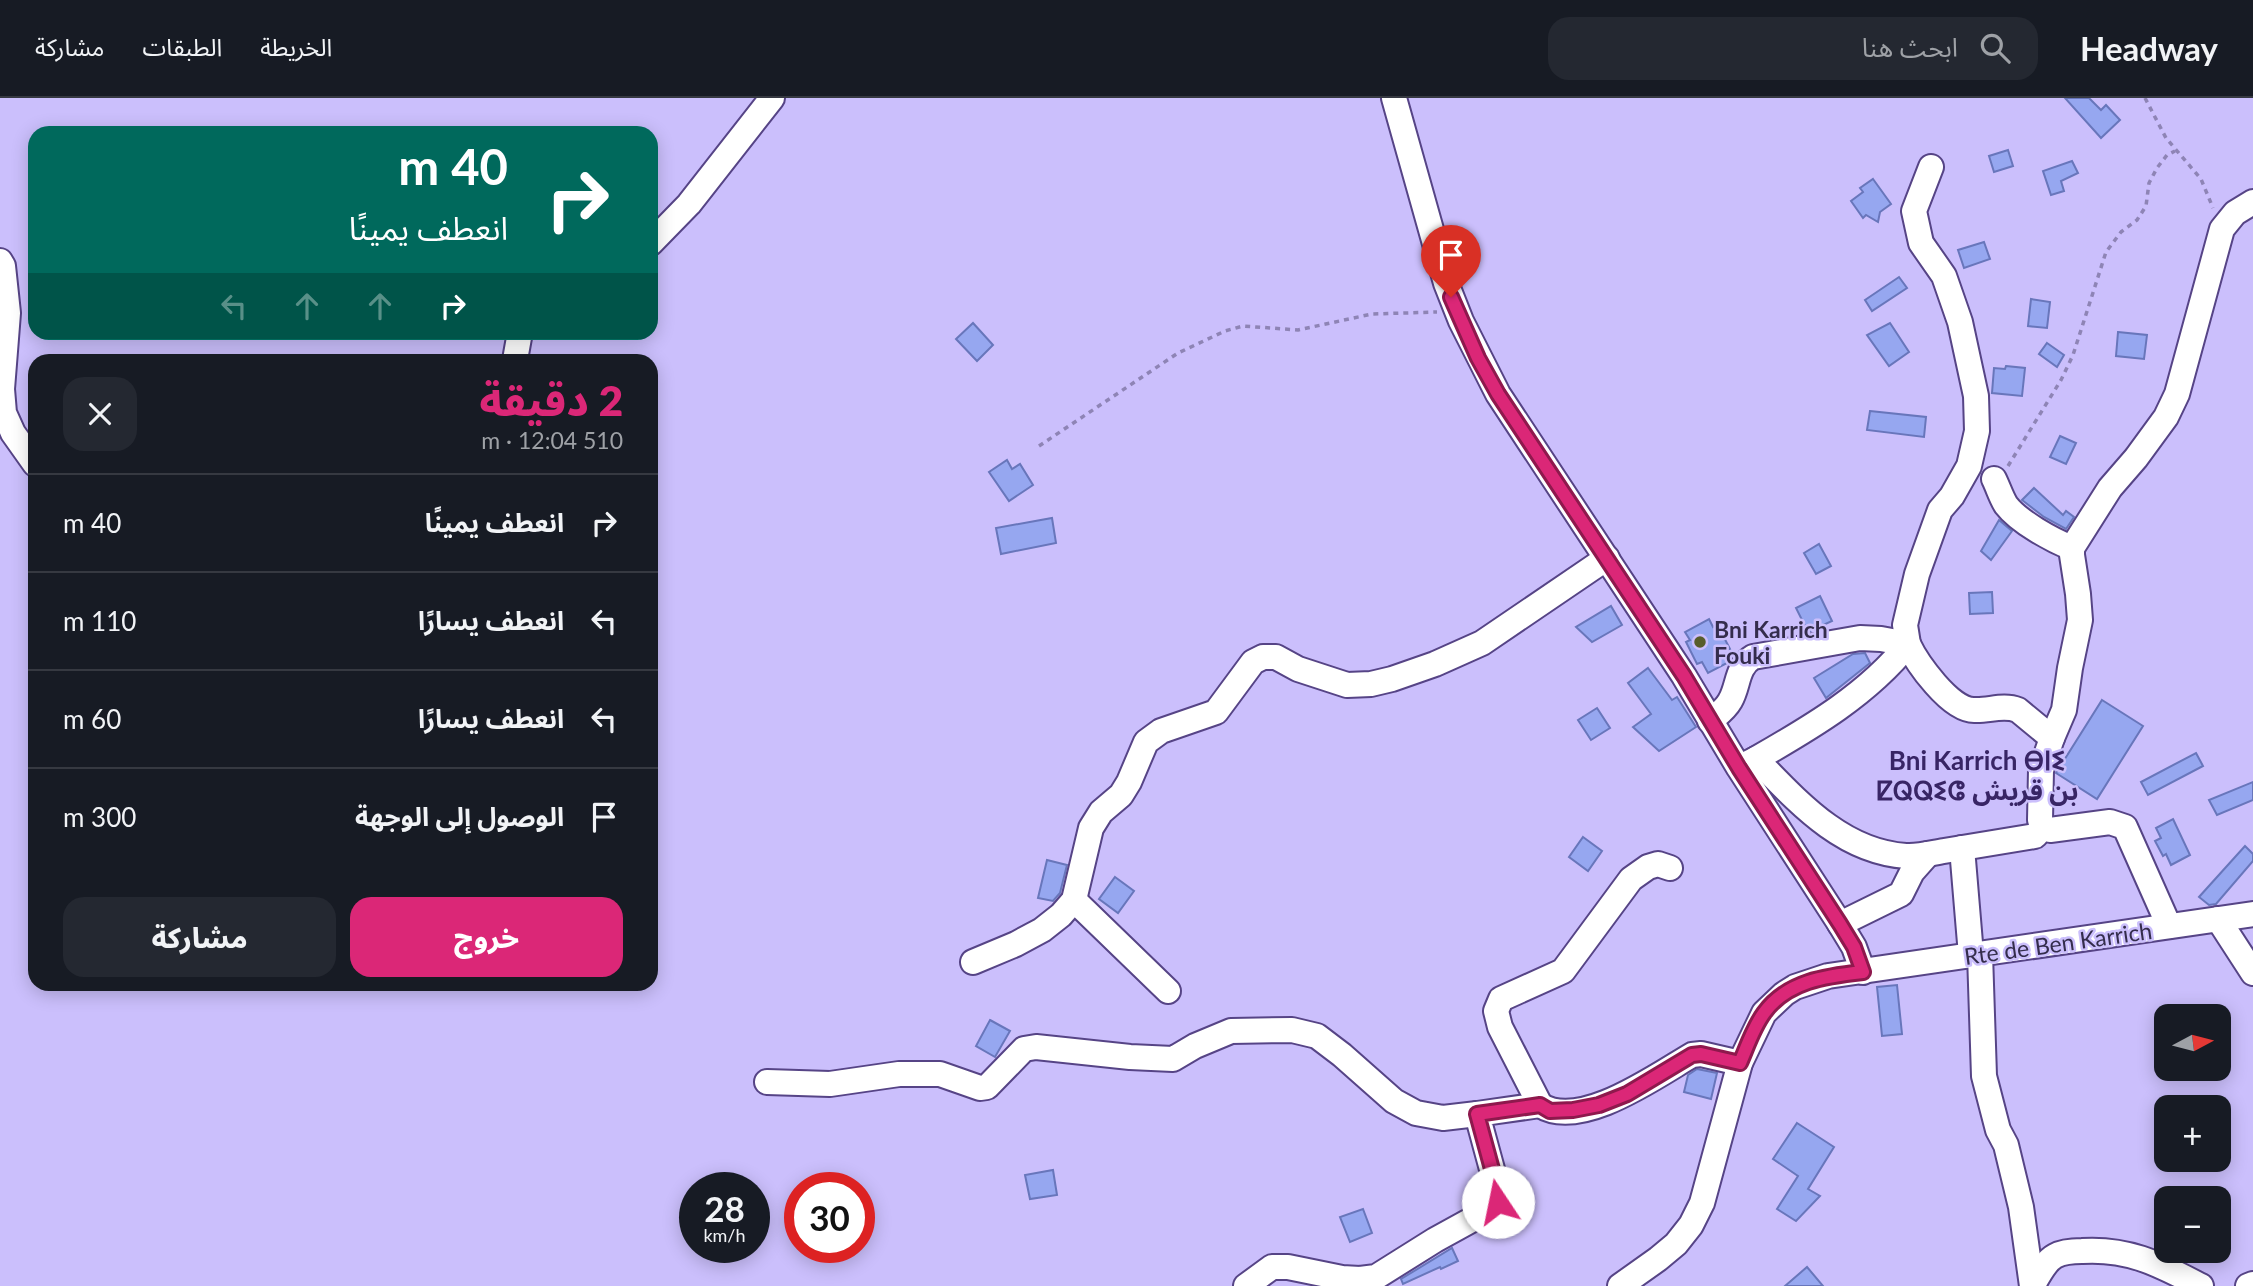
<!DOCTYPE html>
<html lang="ar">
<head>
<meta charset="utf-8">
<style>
	body { margin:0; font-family:Lato,"Noto Sans Arabic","Noto Sans Tifinagh",sans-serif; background:#242831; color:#f1f3f6; direction:rtl; height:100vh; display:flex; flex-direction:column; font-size:26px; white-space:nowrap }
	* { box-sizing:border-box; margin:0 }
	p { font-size:23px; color:#9ea1a6 }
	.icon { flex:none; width:38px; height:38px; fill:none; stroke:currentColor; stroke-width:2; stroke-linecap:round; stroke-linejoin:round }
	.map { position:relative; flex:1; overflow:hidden; direction:ltr }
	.panel { position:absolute; left:28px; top:256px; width:630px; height:637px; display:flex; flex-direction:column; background:#171b24; border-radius:21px; box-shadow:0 4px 18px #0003; direction:rtl }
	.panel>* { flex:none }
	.top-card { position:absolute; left:28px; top:28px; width:630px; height:214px; border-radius:21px; box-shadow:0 4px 18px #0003; direction:rtl; background:#00695c; color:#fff; overflow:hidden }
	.needle { width:46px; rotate:83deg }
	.controls { position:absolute; left:2154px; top:906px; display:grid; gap:14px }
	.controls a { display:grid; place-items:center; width:77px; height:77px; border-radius:14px; background:#171b24; box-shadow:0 4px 18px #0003; font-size:35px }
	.speed { position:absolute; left:679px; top:1074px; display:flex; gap:14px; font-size:35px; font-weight:700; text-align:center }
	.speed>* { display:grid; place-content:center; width:91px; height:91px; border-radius:50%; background:#171b24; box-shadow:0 4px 18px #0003; line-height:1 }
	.speed small { font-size:18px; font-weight:400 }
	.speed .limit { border:10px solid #d22; background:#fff; color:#111 }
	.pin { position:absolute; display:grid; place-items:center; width:60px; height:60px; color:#fff; margin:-72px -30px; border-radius:50% 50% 50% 0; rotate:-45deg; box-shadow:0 0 7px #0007 }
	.pin .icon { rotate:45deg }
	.me { position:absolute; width:77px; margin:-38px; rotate:349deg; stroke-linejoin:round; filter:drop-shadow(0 0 5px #0008) }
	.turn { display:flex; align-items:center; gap:24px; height:147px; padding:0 35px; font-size:32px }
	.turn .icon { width:91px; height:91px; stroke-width:2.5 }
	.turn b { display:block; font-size:49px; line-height:60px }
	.lanes { display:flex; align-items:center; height:66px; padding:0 35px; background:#0003; justify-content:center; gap:35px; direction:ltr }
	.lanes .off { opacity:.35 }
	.round { display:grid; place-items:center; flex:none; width:74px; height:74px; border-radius:21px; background:#242831 }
	.head { display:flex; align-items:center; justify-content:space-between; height:119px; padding:0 35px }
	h1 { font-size:42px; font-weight:800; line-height:52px; color:#db2777 }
	.action { display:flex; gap:14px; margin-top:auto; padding:14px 35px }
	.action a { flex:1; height:80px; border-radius:21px; background:#db2777; color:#fff; font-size:28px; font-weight:800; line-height:80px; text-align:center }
	.action a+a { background:#242831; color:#f1f3f6 }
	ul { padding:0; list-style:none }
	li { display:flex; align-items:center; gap:21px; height:98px; padding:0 35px; border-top:2px solid #363941 }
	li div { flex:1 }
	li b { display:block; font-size:26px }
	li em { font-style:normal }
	header { display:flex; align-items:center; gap:42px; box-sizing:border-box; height:98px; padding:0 35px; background:#171b24; border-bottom:2px solid #363941 }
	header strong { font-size:33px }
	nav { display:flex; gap:38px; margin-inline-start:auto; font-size:24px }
	.search { width:490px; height:63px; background:#242831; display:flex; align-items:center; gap:18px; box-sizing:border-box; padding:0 24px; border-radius:21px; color:#9ea1a6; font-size:26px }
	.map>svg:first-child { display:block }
</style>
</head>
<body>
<header>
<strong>Headway</strong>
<div class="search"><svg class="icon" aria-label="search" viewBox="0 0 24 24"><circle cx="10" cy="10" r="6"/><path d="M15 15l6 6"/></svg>ابحث هنا</div>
<nav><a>الخريطة</a><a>الطبقات</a><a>مشاركة</a></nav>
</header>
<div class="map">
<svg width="2253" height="1188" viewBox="0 0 2253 1188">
	<rect width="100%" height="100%" fill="#cbbffc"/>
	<g fill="#96a7f0" stroke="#6876bb" stroke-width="2">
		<path d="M 2065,0 L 2089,0 L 2101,12 L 2106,7 L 2120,22 L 2101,40 Z"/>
		<path d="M 2008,52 L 2013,68 L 1994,74 L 1989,58 Z"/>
		<path d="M 2072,63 L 2078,75 L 2061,83 L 2064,93 L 2051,97 L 2043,73 Z"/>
		<path d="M 1873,81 L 1891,106 L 1880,114 L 1878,124 L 1866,117 L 1863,120 L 1851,103 L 1863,94 L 1860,90 Z"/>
		<path d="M 1984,144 L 1990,161 L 1964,170 L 1958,152 Z"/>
		<path d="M 1899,179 L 1907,190 L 1872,213 L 1865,202 Z"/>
		<path d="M 2031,201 L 2050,204 L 2047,230 L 2028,228 Z"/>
		<path d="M 973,225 L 993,247 L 977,263 L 956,241 Z"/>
		<path d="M 1890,225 L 1909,254 L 1889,268 L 1867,237 Z"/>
		<path d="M 2118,234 L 2147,237 L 2144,261 L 2116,258 Z"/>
		<path d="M 2047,245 L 2064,257 L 2057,269 L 2039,256 Z"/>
		<path d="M 2006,268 L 2025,270 L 2022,298 L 1992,295 L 1994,270 L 2005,271 Z"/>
		<path d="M 1870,313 L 1926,319 L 1924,339 L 1867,332 Z"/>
		<path d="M 2060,338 L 2076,345 L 2066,366 L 2050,359 Z"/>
		<path d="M 1007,362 L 1012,371 L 1020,366 L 1033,387 L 1009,403 L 989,374 Z"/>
		<path d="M 2034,390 L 2063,417 L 2066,413 L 2074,419 L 2066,431 L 2044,419 L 2022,402 Z"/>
		<path d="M 1052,420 L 1056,445 L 1001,456 L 996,430 Z"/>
		<path d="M 1999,422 L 2012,433 L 1991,462 L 1981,453 Z"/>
		<path d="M 1819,446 L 1831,468 L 1816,476 L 1804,455 Z"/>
		<path d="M 1992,494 L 1993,515 L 1970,516 L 1969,495 Z"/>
		<path d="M 1820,498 L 1832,523 L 1808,534 L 1796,510 Z"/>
		<path d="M 1611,508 L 1622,527 L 1592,544 L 1576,529 Z"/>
		<path d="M 1709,521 L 1713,529 L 1717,526 L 1730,551 L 1725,553 L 1730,562 L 1729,564 L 1708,575 L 1702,564 L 1697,566 L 1686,544 L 1690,542 L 1685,534 Z"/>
		<path d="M 1865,555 L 1870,565 L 1826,600 L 1814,580 L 1853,556 Z"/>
		<path d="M 1648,570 L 1672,602 L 1677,599 L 1696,629 L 1659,653 L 1633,629 L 1651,616 L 1628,585 Z"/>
		<path d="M 2102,602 L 2143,628 L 2097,701 L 2056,675 Z"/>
		<path d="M 1597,610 L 1610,630 L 1591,642 L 1578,622 Z"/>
		<path d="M 2196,655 L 2203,668 L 2148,697 L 2141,684 Z"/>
		<path d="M 2253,684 L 2253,702 L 2217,717 L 2209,702 Z"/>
		<path d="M 2173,721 L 2190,757 L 2171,767 L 2166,756 L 2163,758 L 2155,743 L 2161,740 L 2156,730 Z"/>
		<path d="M 1583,739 L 1602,753 L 1588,773 L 1569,759 Z"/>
		<path d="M 2245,748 L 2253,756 L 2253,763 L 2216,806 L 2209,807 L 2199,799 Z"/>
		<path d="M 1047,762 L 1067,767 L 1060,795 L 1053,803 L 1038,800 Z"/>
		<path d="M 1115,779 L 1134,793 L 1118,815 L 1099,801 Z"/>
		<path d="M 1897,887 L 1902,936 L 1882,938 L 1877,889 Z"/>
		<path d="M 990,922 L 1010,933 L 995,959 L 976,948 Z"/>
		<path d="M 1697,971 L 1717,975 L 1711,1001 L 1684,994 L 1688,977 Z"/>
		<path d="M 1797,1025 L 1834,1049 L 1808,1091 L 1820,1098 L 1796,1123 L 1777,1111 L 1798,1078 L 1773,1061 Z"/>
		<path d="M 1053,1072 L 1057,1097 L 1030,1101 L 1025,1077 Z"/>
		<path d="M 1363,1111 L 1372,1135 L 1350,1144 L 1340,1119 Z"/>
		<path d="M 1452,1150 L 1458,1163 L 1441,1171 L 1440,1169 L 1403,1186 L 1401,1181 Z"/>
		<path d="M 1807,1169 L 1823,1188 L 1785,1188 Z"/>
	</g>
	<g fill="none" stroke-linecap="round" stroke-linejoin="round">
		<defs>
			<g id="minor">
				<path d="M 1394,0 L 1446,185 L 1461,223 L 1498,296 L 1684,578 L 1739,670 L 1840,826 L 1854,849 L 1863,874"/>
				<path d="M 651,145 L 689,106 L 772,0"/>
				<path d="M 0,163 L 3,168 L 8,215 L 2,291 L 4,315 L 13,335 L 35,366"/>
				<path d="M 515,262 L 520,234"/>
				<path d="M 1994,381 C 1998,389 2001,399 2006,407 C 2019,424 2052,442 2072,450"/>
				<path d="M 1710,623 C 1717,617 1725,612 1730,603 C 1739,588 1736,569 1753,559 L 1860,540 L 1881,541 L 1908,546 C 1917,565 1950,612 1974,612 C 1989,613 2003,606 2018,612 L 2052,640"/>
				<path d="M 1756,661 C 1812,629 1868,596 1908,546 L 1905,527 L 1917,476 L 1940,412 L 1952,398 L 1969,368 L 1977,333 L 1976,298 L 1960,224 L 1944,178 L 1921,145 L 1914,113 L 1931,69"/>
				<path d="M 1742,668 L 1756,661 C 1798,704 1842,754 1906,758 C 1918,759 1932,755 1944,753 C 1974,748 2004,743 2035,738 L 2043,729"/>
				<path d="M 1962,750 L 1971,857"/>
				<path d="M 1074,802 L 1168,893"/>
				<path d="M 2218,821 L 2253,875"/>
				<path d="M 1840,826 L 1901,796 L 1912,774 L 1928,756"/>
				<path d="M 2169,828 L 2125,729 L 2110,724 L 2050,732 L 2043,729 L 2040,722 L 2041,672 L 2052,640 L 2064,612 L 2070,570 L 2080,522 L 2078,496 L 2072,457 L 2072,450 L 2110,390 L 2136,360 L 2166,319 L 2177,296 L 2222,131 L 2235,115 L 2253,104"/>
				<path d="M 1980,856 L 1984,978 L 1998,1032 L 2006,1047 L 2021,1109 L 2032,1188"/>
				<path d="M 973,864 L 1016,846 L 1042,832 L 1061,817 L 1074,802 L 1091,730 L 1101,714 L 1121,697 L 1129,684 L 1146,644 L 1161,633 L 1216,614 L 1253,564 L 1263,559 L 1276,559 L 1298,571 L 1347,587 L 1371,586 L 1392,581 L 1435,566 L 1482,545 L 1607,460"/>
				<path d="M 767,984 L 830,986 L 899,976 L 940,976 L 980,990 L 987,989 L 1024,951 L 1036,949 L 1130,959 L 1173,961 L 1195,948 L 1231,933 L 1292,932 L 1317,938 L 1342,957 L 1394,1003 L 1416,1015 L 1443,1020 L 1477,1016"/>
				<path d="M 1540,1007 C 1580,1033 1656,978 1692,957 L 1701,956 L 1740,965"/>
				<path d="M 1246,1188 L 1272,1169 L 1288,1169 L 1342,1180 L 1360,1181 L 1376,1179 L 1435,1142 L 1495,1109 L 1499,1097 L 1477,1016 L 1540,1007 L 1500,929 L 1496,913 L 1501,901 L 1563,873 L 1631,781 L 1648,769 L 1658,766 L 1670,770"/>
				<path d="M 1620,1188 L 1658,1161 L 1676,1146 L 1691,1127 L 1702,1105 L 1740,965 L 1764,915 L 1784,896 L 1795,889 L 1828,878 L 2253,816"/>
				<path d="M 2032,1188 C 2039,1178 2044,1164 2055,1158 C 2062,1154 2074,1153 2082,1153 C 2130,1150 2160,1167 2201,1188"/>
				<path d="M 2248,1188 L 2253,1186"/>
			</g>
		</defs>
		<use href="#minor" stroke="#564486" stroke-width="28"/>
		<g stroke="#8e84b5" stroke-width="3.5" stroke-dasharray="5 5" stroke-linecap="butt">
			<path d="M 2145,0 L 2166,40 L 2201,81 L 2213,110"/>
			<path d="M 1039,348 L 1178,255 L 1225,233 L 1243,228 L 1298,232 L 1372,216 L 1437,214"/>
			<path d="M 2008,368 L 2061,282 L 2073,257 L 2106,154 L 2121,134 L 2137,122 L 2146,108 L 2149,85 L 2157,70 L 2167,57 L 2175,53"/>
		</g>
		<use href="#minor" stroke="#fff" stroke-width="24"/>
	</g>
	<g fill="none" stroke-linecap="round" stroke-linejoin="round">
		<defs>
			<path id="route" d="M 1451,199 L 1478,260 L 1498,296 L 1684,578 L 1739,670 L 1840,826 L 1854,849 L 1863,874 C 1826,878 1787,883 1764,915 C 1753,930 1747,949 1740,965 L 1701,956 L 1692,957 L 1627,996 L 1599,1007 L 1573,1012 L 1550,1013 L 1540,1007 L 1477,1016 L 1499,1097 L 1498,1104"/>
		</defs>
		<use href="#route" stroke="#8e194d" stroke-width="18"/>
		<use href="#route" stroke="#db2777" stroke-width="12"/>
	</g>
	<circle fill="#585d2b" stroke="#cbbffc" stroke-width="2.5" cx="1700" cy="544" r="7"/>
	<g text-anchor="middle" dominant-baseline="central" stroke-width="5" stroke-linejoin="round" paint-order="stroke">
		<g font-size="23" font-weight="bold" fill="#342d4c" stroke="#cbbffc" text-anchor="start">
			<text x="1714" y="531">Bni Karrich<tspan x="1714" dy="26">Fouki</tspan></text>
		</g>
		<g font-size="23" fill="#342d4c" stroke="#cbbffc">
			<text transform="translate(2058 845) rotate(-8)">Rte de Ben Karrich</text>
		</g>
		<g font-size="26" font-weight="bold" fill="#382565" stroke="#cbbffc">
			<text x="1977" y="662">Bni Karrich ⴱⵏⵉ<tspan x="1977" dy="30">ⵇⵕⵕⵉⵛ بن قريش</tspan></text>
		</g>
	</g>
</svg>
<div class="controls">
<a><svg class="needle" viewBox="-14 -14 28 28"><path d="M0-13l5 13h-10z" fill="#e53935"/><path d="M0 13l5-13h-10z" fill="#9ea1a6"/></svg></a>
<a>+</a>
<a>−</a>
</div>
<div class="speed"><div>28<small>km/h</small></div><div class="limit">30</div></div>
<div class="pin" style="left:1451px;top:199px;background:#d93025"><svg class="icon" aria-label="arrive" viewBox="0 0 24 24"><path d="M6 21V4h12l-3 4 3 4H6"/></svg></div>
<svg class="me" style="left:1498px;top:1104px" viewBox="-20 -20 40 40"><circle r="19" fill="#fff"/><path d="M0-13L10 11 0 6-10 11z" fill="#db2777"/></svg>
<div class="top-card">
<div class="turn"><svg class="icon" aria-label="right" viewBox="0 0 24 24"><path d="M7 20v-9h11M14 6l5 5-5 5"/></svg><div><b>40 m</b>انعطف يمينًا</div></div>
<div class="lanes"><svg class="icon off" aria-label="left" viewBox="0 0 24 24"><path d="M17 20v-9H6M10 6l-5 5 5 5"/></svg><svg class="icon off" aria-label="ahead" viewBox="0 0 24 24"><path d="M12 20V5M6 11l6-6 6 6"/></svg><svg class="icon off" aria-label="ahead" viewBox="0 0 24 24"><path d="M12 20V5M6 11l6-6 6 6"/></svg><svg class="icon" aria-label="right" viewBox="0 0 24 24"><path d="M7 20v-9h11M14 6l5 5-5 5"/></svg></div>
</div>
<section class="panel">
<div class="head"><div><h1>2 دقيقة</h1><p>510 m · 12:04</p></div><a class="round"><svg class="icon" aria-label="close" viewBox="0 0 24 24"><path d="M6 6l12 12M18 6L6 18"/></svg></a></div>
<ul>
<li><svg class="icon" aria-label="right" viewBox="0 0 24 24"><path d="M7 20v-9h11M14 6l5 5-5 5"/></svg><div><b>انعطف يمينًا</b></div><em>40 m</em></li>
<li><svg class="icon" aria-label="left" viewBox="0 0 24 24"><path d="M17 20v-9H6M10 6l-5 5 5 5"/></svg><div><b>انعطف يسارًا</b></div><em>110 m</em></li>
<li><svg class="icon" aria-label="left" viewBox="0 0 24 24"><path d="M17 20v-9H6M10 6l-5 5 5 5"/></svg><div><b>انعطف يسارًا</b></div><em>60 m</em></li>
<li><svg class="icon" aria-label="arrive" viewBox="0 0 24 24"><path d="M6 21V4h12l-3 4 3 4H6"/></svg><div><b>الوصول إلى الوجهة</b></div><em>300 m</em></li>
</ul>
<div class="action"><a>خروج</a><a>مشاركة</a></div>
</section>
</div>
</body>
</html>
